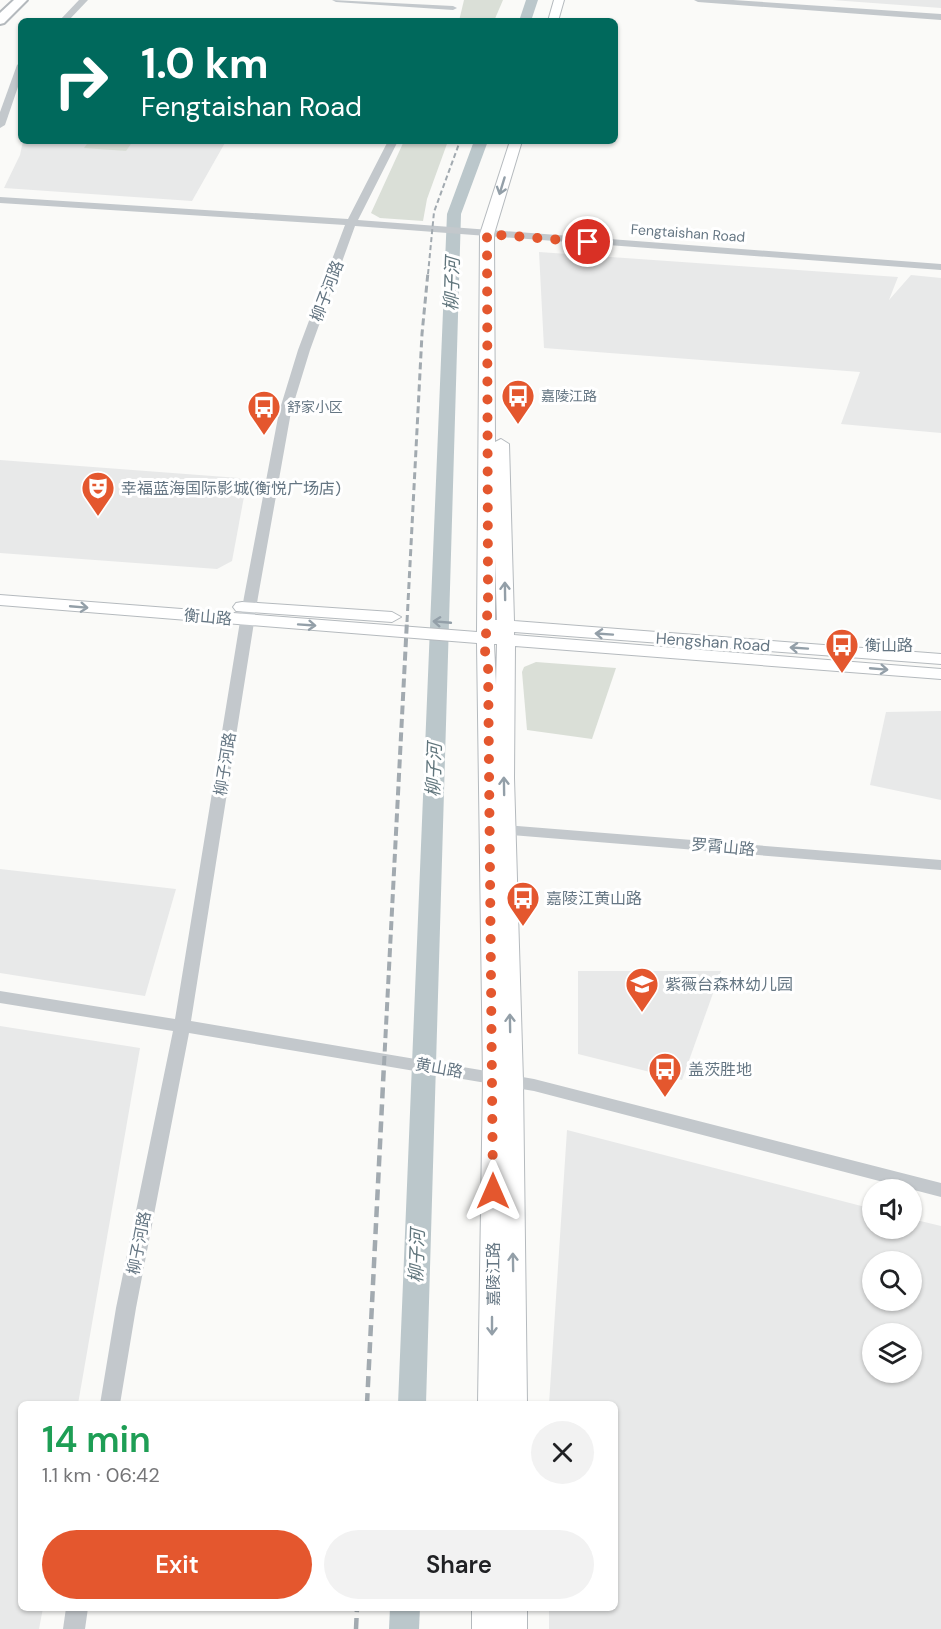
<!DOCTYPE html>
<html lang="en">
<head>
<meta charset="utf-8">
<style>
	body { margin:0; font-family:"DM Sans","Noto Sans SC",sans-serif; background:#f2f2f2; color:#202124; height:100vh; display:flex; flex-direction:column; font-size:22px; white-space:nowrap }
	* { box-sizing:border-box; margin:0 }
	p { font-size:20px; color:#757577 }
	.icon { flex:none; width:33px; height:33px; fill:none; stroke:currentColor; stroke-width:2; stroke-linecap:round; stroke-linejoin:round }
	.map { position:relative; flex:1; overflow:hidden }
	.panel { position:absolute; left:18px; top:1401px; width:600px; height:210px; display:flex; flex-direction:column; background:#fff; border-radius:9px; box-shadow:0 2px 4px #0004 }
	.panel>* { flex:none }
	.banner { position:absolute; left:18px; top:18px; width:600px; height:126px; border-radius:9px; box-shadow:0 2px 4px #0004; background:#00695c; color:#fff; overflow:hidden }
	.controls { position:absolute; left:862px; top:1179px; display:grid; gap:12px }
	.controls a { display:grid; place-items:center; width:60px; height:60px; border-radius:50%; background:#fff; box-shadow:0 2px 4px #0004; font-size:30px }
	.pin { position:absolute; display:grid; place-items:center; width:51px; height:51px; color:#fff; margin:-26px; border:3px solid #fff; border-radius:50%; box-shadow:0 2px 6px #0007 }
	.me { position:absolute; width:66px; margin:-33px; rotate:0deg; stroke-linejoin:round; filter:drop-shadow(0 0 4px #0008) }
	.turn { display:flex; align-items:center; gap:21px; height:126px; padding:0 24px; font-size:27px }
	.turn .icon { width:78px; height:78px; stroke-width:2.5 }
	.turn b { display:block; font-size:42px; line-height:51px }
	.round { display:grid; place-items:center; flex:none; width:63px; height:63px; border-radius:32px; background:#f2f2f2 }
	.summary { display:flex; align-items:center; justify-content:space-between; height:102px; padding:0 24px }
	h1 { font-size:36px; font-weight:600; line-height:45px; color:#1e9e55 }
	.primary-button { display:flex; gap:12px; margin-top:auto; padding:12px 24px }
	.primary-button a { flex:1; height:69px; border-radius:36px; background:#e4572e; color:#fff; font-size:24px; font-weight:600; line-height:69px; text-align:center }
	.primary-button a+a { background:#f2f2f2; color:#202124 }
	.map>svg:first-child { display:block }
</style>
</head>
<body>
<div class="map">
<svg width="941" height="1629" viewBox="0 0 941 1629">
	<rect width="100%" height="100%" fill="#fafaf8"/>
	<g fill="#e8e9e9" fill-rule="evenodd">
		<path d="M 832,0 L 941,0 L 941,8 Z"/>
		<path d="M 23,141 L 226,141 L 192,201 L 4,188 L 20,155 Z"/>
		<path d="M 539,252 L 898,277 L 889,300 L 911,275 L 941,278 L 941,433 L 841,424 L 860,372 L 544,348 Z"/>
		<path d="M 0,460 L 239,478 L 246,486 L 232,561 L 217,569 L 0,553 Z"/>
		<path d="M 941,711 L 941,800 L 870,785 L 886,712 Z"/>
		<path d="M 0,869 L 176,889 L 145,996 L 0,973 Z"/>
		<path d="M 578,971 L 721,971 L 682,1080 L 578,1054 Z"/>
		<path d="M 0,1026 L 140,1048 L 78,1404 L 21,1404 L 21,1608 L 43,1608 L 39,1629 L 0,1629 Z"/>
		<path d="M 567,1130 L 873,1209 L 873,1228 L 912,1228 L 912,1219 L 941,1226 L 941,1629 L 549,1629 L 549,1608 L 615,1608 L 615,1404 L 549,1404 ZM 873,1262 L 912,1262 L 912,1300 L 873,1300 ZM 873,1334 L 912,1334 L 912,1372 L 873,1372 Z"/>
	</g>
	<g fill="#dadfd7">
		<path d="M 464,0 L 503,0 L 494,21 L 459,21 Z"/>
		<path d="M 89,141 L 133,141 L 126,151 L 84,148 Z"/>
		<path d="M 404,141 L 448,141 L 427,199 L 423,221 L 380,218 L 371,213 Z"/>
		<path d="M 536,662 L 616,668 L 592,739 L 527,730 L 522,672 L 524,667 Z"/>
	</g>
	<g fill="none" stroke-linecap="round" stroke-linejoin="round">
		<g fill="#bbc7cb" fill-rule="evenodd">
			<path d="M 526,0 L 538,0 L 531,21 L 519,21 Z"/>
			<path d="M 474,141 L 488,141 L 461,214 L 426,1404 L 398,1404 L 447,214 Z"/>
			<path d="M 390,1608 L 420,1608 L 419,1629 L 389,1629 Z"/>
		</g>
		<defs>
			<g id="major">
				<path d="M 554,0 L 564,0 L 558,21 L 548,21 Z"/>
				<path d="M 510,141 L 522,141 L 494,234 L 495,442 L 501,439 L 509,444 L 514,621 L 941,654 L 941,664 L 514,632 L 514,635 L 941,669 L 941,679 L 515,646 L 514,778 L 523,1081 L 527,1404 L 478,1404 L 483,1078 L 477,643 L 0,605 L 0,595 L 477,632 L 480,234 ZM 495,558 L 497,620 L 495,620 ZM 494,644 L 497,644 L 496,685 Z"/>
				<path d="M 242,602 L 392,612 L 401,617 L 392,622 L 236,611 L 233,607 L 236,603 Z"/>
				<rect x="472" y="1608" width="55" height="21"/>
			</g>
			<path id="highway" d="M 14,0 L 27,0 L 4,23 L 0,24 L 0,13 Z"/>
		</defs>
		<use href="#major" stroke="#b5babe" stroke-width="2"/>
		<use href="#highway" stroke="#b4b9bd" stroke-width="4"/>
		<g fill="#c3c8cc" fill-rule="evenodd">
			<path d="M 79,0 L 88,0 L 68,21 L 59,21 Z"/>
			<path d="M 332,0 L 453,6 L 457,8 L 453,10 L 336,2 Z"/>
			<path d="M 694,0 L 733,0 L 941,14 L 941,20 L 698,2 Z"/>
			<path d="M 21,62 L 21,78 L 5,125 L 0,128 L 0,112 L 17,65 Z"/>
			<path d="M 388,141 L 398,141 L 358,220 L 941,264 L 941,270 L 355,226 L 310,350 L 291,412 L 258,597 L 191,1021 L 534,1079 L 941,1183 L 941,1197 L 534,1091 L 189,1033 L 136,1308 L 120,1404 L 100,1404 L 116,1308 L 173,1031 L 0,1003 L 0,991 L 175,1019 L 244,597 L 279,412 L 298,350 L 345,225 L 0,203 L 0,197 L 348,219 Z"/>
			<path d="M 505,825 L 941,860 L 941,870 L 500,834 L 497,830 Z"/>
			<path d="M 66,1608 L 88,1608 L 85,1629 L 63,1629 Z"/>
		</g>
		<use href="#major" fill="#fff" fill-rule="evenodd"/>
		<use href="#highway" fill="#fff" fill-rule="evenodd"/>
		<path stroke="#a2aab0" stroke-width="2" stroke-dasharray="5 3" stroke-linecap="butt" d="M 428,274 L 434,212 L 460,141"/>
		<path stroke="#a2aab0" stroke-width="3" stroke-dasharray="7 4" stroke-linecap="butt" d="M 407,622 L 422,334 L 428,272"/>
		<path stroke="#a2aab0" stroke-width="4" stroke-dasharray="9 4.5" stroke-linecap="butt" d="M 384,1065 L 407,620"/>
		<g stroke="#a2aab0" stroke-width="4.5" stroke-dasharray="11 6" stroke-linecap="butt">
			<path d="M 367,1404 L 384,1064"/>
			<path d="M 356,1629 L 357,1608"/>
		</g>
	</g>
	<defs><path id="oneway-shaft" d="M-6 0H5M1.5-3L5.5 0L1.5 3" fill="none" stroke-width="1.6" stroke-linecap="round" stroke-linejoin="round" transform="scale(1.5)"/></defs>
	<g stroke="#939fa8">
		<use href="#oneway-shaft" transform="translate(502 186) rotate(107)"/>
		<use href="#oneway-shaft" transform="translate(505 591) rotate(-91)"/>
		<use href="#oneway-shaft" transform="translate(79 607) rotate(5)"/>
		<use href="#oneway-shaft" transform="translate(442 622) rotate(-175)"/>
		<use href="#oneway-shaft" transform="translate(307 625) rotate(4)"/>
		<use href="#oneway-shaft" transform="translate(604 634) rotate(-176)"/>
		<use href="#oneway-shaft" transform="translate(799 648) rotate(-176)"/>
		<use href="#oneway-shaft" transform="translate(879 669) rotate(5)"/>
		<use href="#oneway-shaft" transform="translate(504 786) rotate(-91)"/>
		<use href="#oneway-shaft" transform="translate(510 1023) rotate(-91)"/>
		<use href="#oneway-shaft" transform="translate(513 1262) rotate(-91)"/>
		<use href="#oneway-shaft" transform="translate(492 1326) rotate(90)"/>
	</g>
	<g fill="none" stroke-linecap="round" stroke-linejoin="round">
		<path stroke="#e4572e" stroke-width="10" stroke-dasharray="0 18" d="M 493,1191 L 488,662 L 485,651 L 488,601 L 487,234 L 588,242"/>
	</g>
	<defs>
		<symbol id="bus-pin" viewBox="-11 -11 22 30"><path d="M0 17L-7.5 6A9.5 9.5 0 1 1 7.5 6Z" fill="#e4572e" stroke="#fff"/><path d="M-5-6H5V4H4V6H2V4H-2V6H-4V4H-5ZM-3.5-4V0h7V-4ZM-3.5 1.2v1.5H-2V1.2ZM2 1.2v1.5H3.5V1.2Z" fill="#fff"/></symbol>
		<symbol id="theatre-pin" viewBox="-11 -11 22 30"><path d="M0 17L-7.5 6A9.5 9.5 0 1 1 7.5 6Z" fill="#e4572e" stroke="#fff"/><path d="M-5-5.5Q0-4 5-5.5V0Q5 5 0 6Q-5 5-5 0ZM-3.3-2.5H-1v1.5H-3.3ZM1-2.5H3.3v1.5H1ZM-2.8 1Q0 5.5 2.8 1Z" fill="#fff"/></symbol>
		<symbol id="school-pin" viewBox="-11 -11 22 30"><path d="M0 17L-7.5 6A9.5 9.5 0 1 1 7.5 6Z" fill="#e4572e" stroke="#fff"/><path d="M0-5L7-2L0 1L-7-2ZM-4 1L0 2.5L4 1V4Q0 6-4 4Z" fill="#fff"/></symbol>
	</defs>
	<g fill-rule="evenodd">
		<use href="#bus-pin" x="499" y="377" width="38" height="52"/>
		<use href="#bus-pin" x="245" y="388" width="38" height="52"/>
		<use href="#theatre-pin" x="79" y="469" width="38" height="52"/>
		<use href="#bus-pin" x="823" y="626" width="38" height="52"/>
		<use href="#bus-pin" x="504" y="879" width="38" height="52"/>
		<use href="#school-pin" x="623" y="965" width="38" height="52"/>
		<use href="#bus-pin" x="646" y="1050" width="38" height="52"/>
	</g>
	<g text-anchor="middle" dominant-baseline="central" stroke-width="6" stroke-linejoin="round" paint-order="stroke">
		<g font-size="14" fill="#657683" stroke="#fff">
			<text transform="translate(688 233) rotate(4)">Fengtaishan Road</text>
		</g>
		<g font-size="14" fill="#657683" stroke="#fff" text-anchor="start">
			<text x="541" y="396">嘉陵江路</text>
			<text x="287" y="407">舒家小区</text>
		</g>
		<g font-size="16" fill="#657683" stroke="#fff">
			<text transform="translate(327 291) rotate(-69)">柳子河路</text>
			<text transform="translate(208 617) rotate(5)">衡山路</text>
			<text transform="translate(713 642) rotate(4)">Hengshan Road</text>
			<text transform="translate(225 764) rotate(-81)">柳子河路</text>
			<text transform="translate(723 847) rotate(5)">罗霄山路</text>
			<text transform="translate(439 1068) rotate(10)">黄山路</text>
			<text transform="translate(139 1243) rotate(-79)">柳子河路</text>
			<text transform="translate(493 1274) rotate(-90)">嘉陵江路</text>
		</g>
		<g font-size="16" fill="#657683" stroke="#fff" text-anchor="start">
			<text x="121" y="488">幸福蓝海国际影城(衡悦广场店)</text>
			<text x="865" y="645">衡山路</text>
			<text x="546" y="898">嘉陵江黄山路</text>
			<text x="665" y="984">紫薇台森林幼儿园</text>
			<text x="688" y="1069">盖茨胜地</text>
		</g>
		<g font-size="18" font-style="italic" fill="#60757c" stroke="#fff">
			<text transform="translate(452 284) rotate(-88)">柳子河</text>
			<text transform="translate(434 770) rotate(-88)">柳子河</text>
			<text transform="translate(417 1256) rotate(-88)">柳子河</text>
		</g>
	</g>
</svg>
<div class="controls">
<a><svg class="icon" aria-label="sound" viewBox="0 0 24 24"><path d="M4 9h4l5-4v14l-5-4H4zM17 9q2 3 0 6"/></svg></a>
<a><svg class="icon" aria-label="search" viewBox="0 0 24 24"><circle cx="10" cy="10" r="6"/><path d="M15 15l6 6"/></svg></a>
<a><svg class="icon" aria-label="layers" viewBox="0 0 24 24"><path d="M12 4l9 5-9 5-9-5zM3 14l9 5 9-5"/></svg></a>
</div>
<div class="pin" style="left:588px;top:242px;background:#d93025"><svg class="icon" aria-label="arrive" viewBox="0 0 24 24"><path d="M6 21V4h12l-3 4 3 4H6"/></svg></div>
<svg class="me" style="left:493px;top:1191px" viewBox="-20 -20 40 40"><path d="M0-17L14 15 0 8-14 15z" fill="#e4572e" stroke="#fff" stroke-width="4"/></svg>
<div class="banner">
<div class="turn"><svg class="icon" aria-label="right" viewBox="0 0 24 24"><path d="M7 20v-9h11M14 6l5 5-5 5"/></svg><div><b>1.0 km</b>Fengtaishan Road</div></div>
</div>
<section class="panel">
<div class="summary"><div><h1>14 min</h1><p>1.1 km · 06:42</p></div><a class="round"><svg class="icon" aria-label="close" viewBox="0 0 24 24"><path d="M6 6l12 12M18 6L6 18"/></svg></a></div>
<div class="primary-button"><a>Exit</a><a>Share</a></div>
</section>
</div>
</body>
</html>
